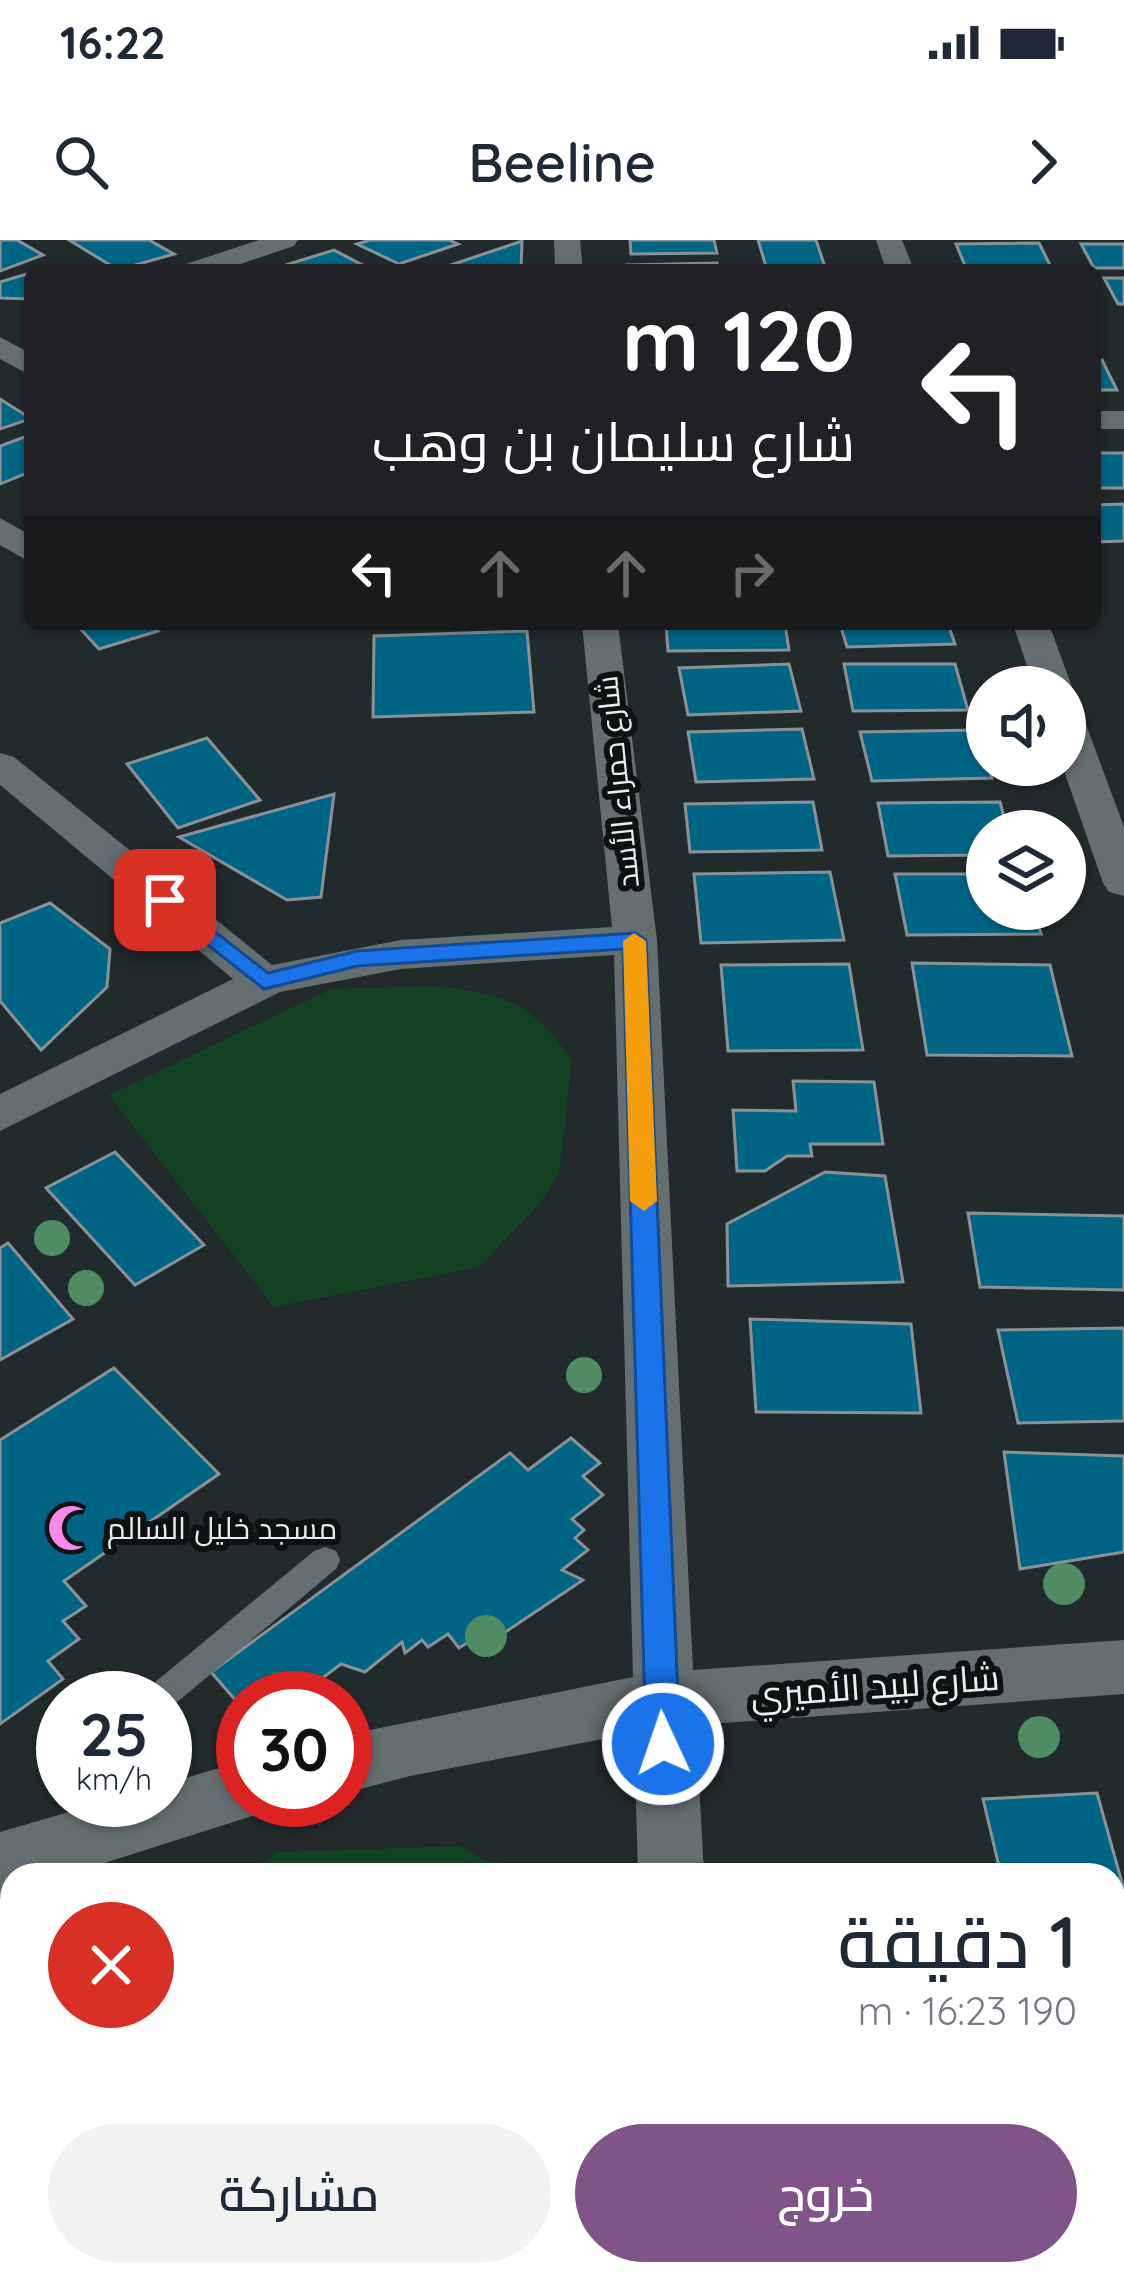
<!DOCTYPE html>
<html lang="ar">
<head>
<meta charset="utf-8">
<style>
	body { margin:0; font-family:Quicksand,Cairo,sans-serif; background:#f2f2f3; color:#1f2937; direction:rtl; height:100vh; display:flex; flex-direction:column; font-size:45px; white-space:nowrap }
	* { box-sizing:border-box; margin:0 }
	p { font-size:39px; color:#747a83 }
	.icon { flex:none; width:66px; height:66px; fill:none; stroke:currentColor; stroke-width:2; stroke-linecap:round; stroke-linejoin:round }
	.map { position:relative; flex:1; overflow:hidden; direction:ltr }
	.side { position:absolute; left:0px; top:1623px; width:1125px; height:423px; display:flex; flex-direction:column; background:#fff; border-radius:36px 36px 0 0; box-shadow:0 3px 9px #0004; direction:rtl }
	.side>* { flex:none }
	.banner { position:absolute; left:24px; top:24px; width:1077px; height:366px; border-radius:18px; box-shadow:0 3px 9px #0004; direction:rtl; background:#202124; color:#fff; overflow:hidden }
	.fabs { position:absolute; left:966px; top:426px; display:grid; gap:24px }
	.fabs a { display:grid; place-items:center; width:120px; height:120px; border-radius:50%; background:#fff; box-shadow:0 3px 9px #0004; font-size:60px }
	.speed { position:absolute; left:36px; top:1431px; display:flex; gap:24px; font-size:60px; font-weight:700; text-align:center }
	.speed>* { display:grid; place-content:center; width:156px; height:156px; border-radius:50%; background:#fff; box-shadow:0 3px 9px #0004; line-height:1 }
	.speed small { font-size:30px; font-weight:400 }
	.speed .limit { border:18px solid #d22; background:#fff; color:#111 }
	.pin { position:absolute; display:grid; place-items:center; width:102px; height:102px; color:#fff; margin:-51px; border-radius:24px; box-shadow:0 6px 18px #0006 }
	.me { position:absolute; width:132px; margin:-66px; rotate:357deg; stroke-linejoin:round; filter:drop-shadow(0 0 9px #0008) }
	.turn { display:flex; align-items:center; gap:42px; height:252px; padding:0 48px; font-size:54px }
	.turn .icon { width:156px; height:156px; stroke-width:2.5 }
	.turn b { display:block; font-size:84px; line-height:102px }
	.lanes { display:flex; align-items:center; height:114px; padding:0 48px; background:#0003; justify-content:center; gap:60px; direction:ltr }
	.lanes .off { opacity:.35 }
	.round { display:grid; place-items:center; flex:none; width:126px; height:126px; border-radius:63px; background:#f2f2f3 }
	.headline { display:flex; align-items:center; justify-content:space-between; height:204px; padding:0 48px }
	h1 { font-size:72px; font-weight:600; line-height:90px }
	.button { display:flex; gap:24px; margin-top:auto; padding:24px 48px }
	.button a { flex:1; height:138px; border-radius:72px; background:#805488; color:#fff; font-size:48px; font-weight:600; line-height:138px; text-align:center }
	.button a+a { background:#f2f2f3; color:#1f2937 }
	.status { display:flex; justify-content:space-between; align-items:center; height:84px; padding:0 60px; background:#fff; direction:ltr }
	.status svg { height:33px; fill:currentColor }
	header { display:flex; justify-content:space-between; align-items:center; height:156px; padding:0 48px; background:#fff; font-size:54px; font-weight:600 }
	.map>svg:first-child { display:block }
</style>
</head>
<body>
<div class="status"><b>16:22</b><svg viewBox="0 0 49 12"><path d="M0 12V9h3v3zM5 12V6h3v6zM10 12V3h3v9zM15 12V0h3v12zM26 1h20v11H26zM47 4h2v5h-2z"/></svg></div>
<header><svg class="icon" aria-label="forward" viewBox="0 0 24 24"><path d="M9 5l7 7-7 7"/></svg>Beeline<svg class="icon" aria-label="search" viewBox="0 0 24 24"><circle cx="10" cy="10" r="6"/><path d="M15 15l6 6"/></svg></header>
<div class="map">
<svg width="1124" height="2045" viewBox="0 0 1124 2045">
	<rect width="100%" height="100%" fill="#222a2b"/>
	<g fill="#144324">
		<path d="M 432,746 C 503,754 530,759 572,821 L 559,933 L 540,963 L 479,1027 L 274,1067 L 109,855 L 331,749 Z"/>
		<path d="M 460,1606 L 511,1635 L 248,1635 L 277,1612 Z"/>
		<path d="M 12,1742 L 12,2034 L 564,2034 L 564,2045 L 0,2045 L 0,1746 Z"/>
	</g>
	<g fill="#006584" stroke="#899296" stroke-width="3">
		<path d="M 0,0 L 17,0 L 43,15 L 0,31 Z"/>
		<path d="M 69,0 L 149,0 L 174,14 L 118,30 Z"/>
		<path d="M 370,0 L 449,0 L 458,4 L 399,24 L 357,4 Z"/>
		<path d="M 630,0 L 714,0 L 717,13 L 631,14 Z"/>
		<path d="M 758,0 L 816,0 L 826,30 L 767,30 Z"/>
		<path d="M 522,1 L 521,30 L 436,30 Z"/>
		<path d="M 1039,3 L 1051,27 L 966,28 L 956,4 Z"/>
		<path d="M 1081,4 L 1124,4 L 1124,28 L 1094,28 Z"/>
		<path d="M 334,10 L 372,30 L 273,29 Z"/>
		<path d="M 717,23 L 719,30 L 628,30 L 627,25 Z"/>
		<path d="M 30,33 L 30,59 L 0,58 L 0,42 Z"/>
		<path d="M 1104,38 L 1124,38 L 1124,64 L 1118,64 Z"/>
		<path d="M 1095,120 L 1102,120 L 1117,150 L 1095,150 Z"/>
		<path d="M 0,159 L 30,178 L 30,179 L 0,189 Z"/>
		<path d="M 30,195 L 30,232 L 0,244 L 0,206 Z"/>
		<rect x="1095" y="213" width="29" height="35"/>
		<path d="M 1124,264 L 1124,301 L 1095,302 L 1095,265 Z"/>
		<path d="M 76,384 L 151,384 L 158,391 L 99,409 Z"/>
		<path d="M 666,384 L 785,384 L 789,410 L 668,411 Z"/>
		<path d="M 840,384 L 948,384 L 955,404 L 847,407 Z"/>
		<path d="M 527,391 L 534,472 L 373,477 L 374,396 Z"/>
		<path d="M 789,424 L 801,471 L 688,475 L 679,428 Z"/>
		<path d="M 844,424 L 955,424 L 968,470 L 853,471 Z"/>
		<path d="M 802,489 L 814,539 L 696,542 L 688,492 Z"/>
		<path d="M 976,490 L 992,538 L 872,541 L 860,492 Z"/>
		<path d="M 207,498 L 260,560 L 178,588 L 127,524 Z"/>
		<path d="M 334,554 L 321,657 L 287,660 L 179,597 Z"/>
		<path d="M 813,562 L 822,610 L 690,612 L 685,564 Z"/>
		<path d="M 1000,562 L 1008,591 L 987,591 L 987,615 L 888,616 L 878,563 Z"/>
		<path d="M 830,632 L 844,700 L 701,703 L 694,634 Z"/>
		<path d="M 895,634 L 987,634 L 987,669 L 1034,669 L 1041,694 L 907,695 Z"/>
		<path d="M 50,663 L 110,709 L 107,747 L 41,810 L 0,761 L 0,683 Z"/>
		<path d="M 912,723 L 1050,725 L 1072,816 L 927,815 Z"/>
		<path d="M 849,724 L 863,810 L 728,811 L 721,725 Z"/>
		<path d="M 793,841 L 874,842 L 883,904 L 810,904 L 812,916 L 787,916 L 765,931 L 737,931 L 733,870 L 796,871 Z"/>
		<path d="M 115,912 L 204,1005 L 135,1045 L 46,948 Z"/>
		<path d="M 825,932 L 885,936 L 903,1042 L 728,1046 L 727,984 Z"/>
		<path d="M 968,973 L 1124,976 L 1124,1050 L 980,1047 Z"/>
		<path d="M 8,1003 L 73,1079 L 0,1120 L 0,1008 Z"/>
		<path d="M 750,1079 L 911,1084 L 921,1173 L 756,1172 Z"/>
		<path d="M 1124,1088 L 1124,1181 L 1018,1183 L 998,1090 Z"/>
		<path d="M 114,1128 L 219,1234 L 64,1341 L 86,1366 L 63,1381 L 79,1399 L 48,1421 L 63,1439 L 0,1484 L 0,1200 Z"/>
		<path d="M 571,1198 L 600,1223 L 583,1236 L 603,1255 L 572,1279 L 584,1290 L 575,1298 L 588,1310 L 562,1330 L 583,1340 L 492,1401 L 484,1392 L 459,1408 L 448,1394 L 428,1407 L 422,1400 L 405,1413 L 402,1402 L 365,1432 L 341,1424 L 296,1458 L 243,1458 L 243,1469 L 211,1432 L 510,1213 L 528,1230 Z"/>
		<path d="M 1004,1212 L 1124,1216 L 1124,1312 L 1020,1329 Z"/>
		<path d="M 1097,1553 L 1124,1650 L 1124,1742 L 1113,1742 L 1113,1635 L 1001,1635 L 983,1559 Z"/>
	</g>
	<g fill="none" stroke-linecap="round" stroke-linejoin="round">
		<path fill="#656f70" fill-rule="evenodd" d="M 325,1307 L 336,1311 L 340,1320 L 336,1329 L 170,1468 L 165,1471 L 165,1458 L 143,1458 L 148,1448 L 314,1311 Z"/>
		<g fill="#656f70" fill-rule="evenodd">
			<path d="M 259,0 L 298,0 L 294,6 L 223,30 L 182,30 L 186,24 Z"/>
			<path d="M 554,0 L 580,0 L 583,30 L 555,30 Z"/>
			<path d="M 876,0 L 902,0 L 914,30 L 886,30 Z"/>
			<path d="M 0,97 L 30,113 L 30,135 L 0,119 Z"/>
			<rect x="1095" y="171" width="29" height="18"/>
			<path d="M 0,278 L 30,295 L 30,322 L 0,305 Z"/>
			<path d="M 582,384 L 618,384 L 657,700 L 693,1430 L 1124,1400 L 1124,1454 L 696,1485 L 704,1635 L 638,1635 L 634,1493 L 410,1536 L 345,1553 L 345,1495 L 633,1437 L 614,715 L 401,729 L 280,752 L 0,891 L 0,854 L 233,739 L 0,545 L 0,513 L 14,517 L 272,725 L 401,700 L 612,687 Z"/>
			<path d="M 1013,384 L 1049,384 L 1072,447 L 1066,455 L 1065,447 L 1034,447 Z"/>
			<path d="M 1065,468 L 1078,471 L 1084,479 L 1124,587 L 1124,656 L 1109,652 L 1103,643 L 1062,525 Z"/>
			<path d="M 243,1521 L 243,1560 L 271,1560 L 265,1572 L 67,1635 L 12,1635 L 12,1652 L 0,1656 L 0,1592 L 110,1560 L 165,1560 L 165,1544 Z"/>
			<path d="M 656,2034 L 732,2034 L 733,2045 L 657,2045 Z"/>
		</g>
	</g>
	<g fill="#4e8c63">
		<circle cx="52" cy="998" r="18"/>
		<circle cx="86" cy="1048" r="18"/>
		<circle cx="584" cy="1135" r="18"/>
		<circle cx="1064" cy="1344" r="21"/>
		<circle cx="486" cy="1396" r="21"/>
		<circle cx="1039" cy="1497" r="21"/>
	</g>
	<path fill="#1a73e8" stroke="#114b97" stroke-width="3" d="M 165,653 L 268,733 L 357,711 L 635,693 L 646,700 L 680,1504 L 675,1515 L 663,1519 L 651,1515 L 646,1504 L 623,709 L 357,726 L 264,749 L 157,665 L 157,655 Z"/>
	<path fill="#f59e0b" d="M 634,693 L 646,701 L 657,961 L 644,971 L 630,961 L 623,701 Z"/>
	<defs>
		<symbol id="mosque-bare" viewBox="-9 -9 18 18"><path d="M3.5-4.9A6 6 0 1 0 3.5 4.9A5 5 0 1 1 3.5-4.9Z" fill="#f788ec" stroke="#0e1212" stroke-width="2.5" paint-order="stroke"/></symbol>
	</defs>
	<g fill-rule="evenodd">
		<use href="#mosque-bare" x="38" y="1255" width="66" height="66"/>
	</g>
	<g text-anchor="middle" dominant-baseline="central" stroke-width="12" stroke-linejoin="round" paint-order="stroke">
		<g font-size="30" fill="#e9eff0" stroke="#0e1212">
			<text transform="translate(617 542) rotate(-96)">شارع حمراء الأسد</text>
		</g>
		<g font-size="30" fill="#e9eff0" stroke="#0e1212" text-anchor="start">
			<text x="107" y="1288">مسجد خليل السالم</text>
		</g>
		<g font-size="36" fill="#e9eff0" stroke="#0e1212">
			<text transform="translate(875 1445) rotate(-4)">شارع لبيد الأميري</text>
		</g>
	</g>
</svg>
<div class="fabs">
<a><svg class="icon" aria-label="sound" viewBox="0 0 24 24"><path d="M4 9h4l5-4v14l-5-4H4zM17 9q2 3 0 6"/></svg></a>
<a><svg class="icon" aria-label="layers" viewBox="0 0 24 24"><path d="M12 4l9 5-9 5-9-5zM3 14l9 5 9-5"/></svg></a>
</div>
<div class="speed"><div>25<small>km/h</small></div><div class="limit">30</div></div>
<div class="pin" style="left:165px;top:660px;background:#d93025"><svg class="icon" aria-label="arrive" viewBox="0 0 24 24"><path d="M6 21V4h12l-3 4 3 4H6"/></svg></div>
<svg class="me" style="left:663px;top:1504px" viewBox="-20 -20 40 40"><circle r="17" fill="#1a73e8" stroke="#fff" stroke-width="3"/><path d="M0-11L8 9 0 5-8 9z" fill="#fff"/></svg>
<div class="banner">
<div class="turn"><svg class="icon" aria-label="left" viewBox="0 0 24 24"><path d="M17 20v-9H6M10 6l-5 5 5 5"/></svg><div><b>120 m</b>شارع سليمان بن وهب</div></div>
<div class="lanes"><svg class="icon" aria-label="left" viewBox="0 0 24 24"><path d="M17 20v-9H6M10 6l-5 5 5 5"/></svg><svg class="icon off" aria-label="ahead" viewBox="0 0 24 24"><path d="M12 20V5M6 11l6-6 6 6"/></svg><svg class="icon off" aria-label="ahead" viewBox="0 0 24 24"><path d="M12 20V5M6 11l6-6 6 6"/></svg><svg class="icon off" aria-label="right" viewBox="0 0 24 24"><path d="M7 20v-9h11M14 6l5 5-5 5"/></svg></div>
</div>
<section class="side">
<div class="headline"><div><h1>1 دقيقة</h1><p>190 m · 16:23</p></div><a class="round" style="background:#d93025;color:#fff"><svg class="icon" aria-label="close" viewBox="0 0 24 24"><path d="M6 6l12 12M18 6L6 18"/></svg></a></div>
<div class="button"><a>خروج</a><a>مشاركة</a></div>
</section>
</div>
</body>
</html>
